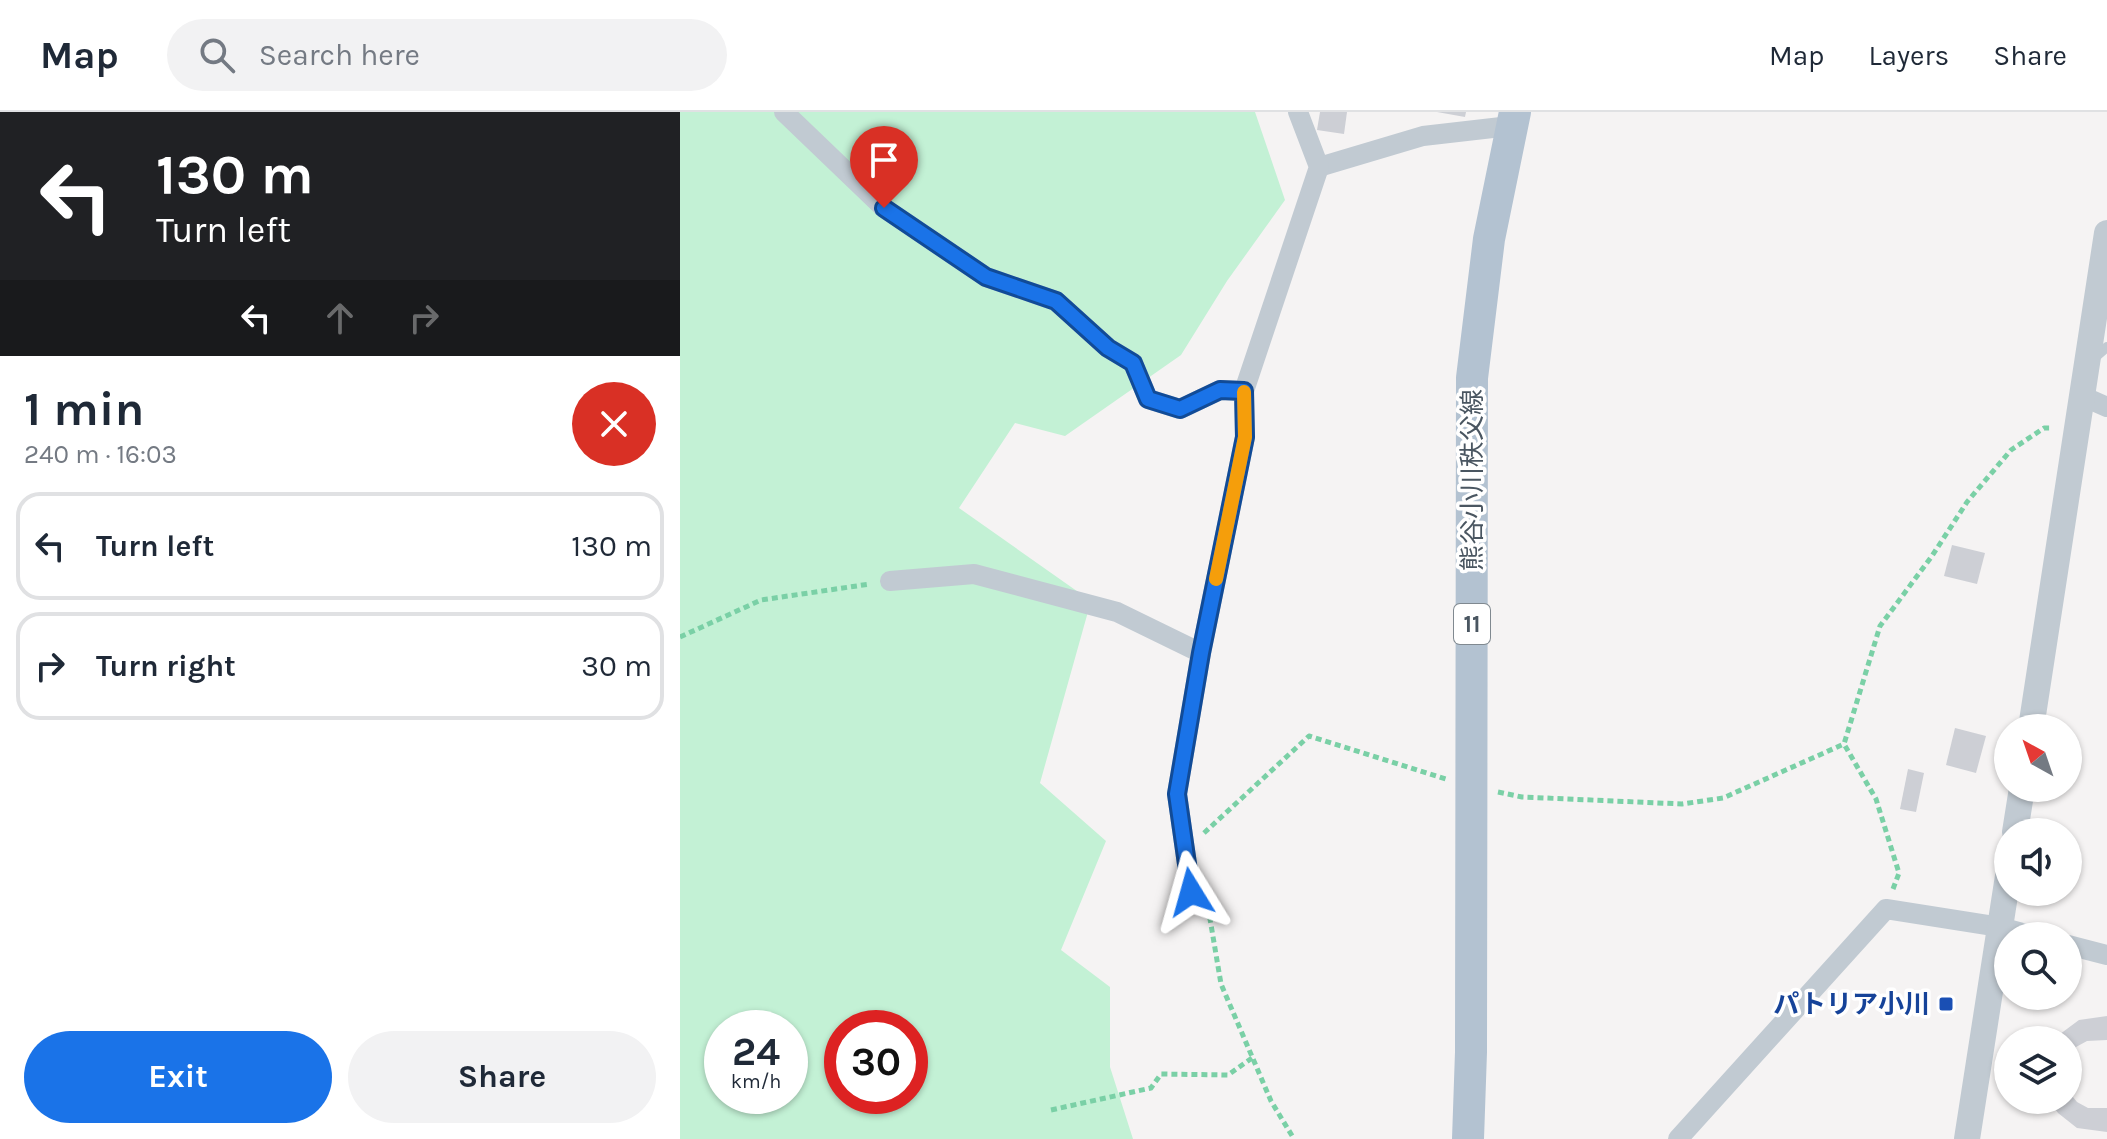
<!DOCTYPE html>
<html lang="en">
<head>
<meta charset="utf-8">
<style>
	body { margin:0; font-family:Karla,"Noto Sans JP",sans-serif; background:#f2f2f3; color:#1f2937; height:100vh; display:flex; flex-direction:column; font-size:30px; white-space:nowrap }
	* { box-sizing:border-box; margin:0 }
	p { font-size:26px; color:#747a83 }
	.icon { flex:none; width:44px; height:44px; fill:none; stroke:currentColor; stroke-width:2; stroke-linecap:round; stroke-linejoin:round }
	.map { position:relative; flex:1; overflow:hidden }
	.details { display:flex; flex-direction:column; background:#fff; width:680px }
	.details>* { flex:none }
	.banner { background:#202124; color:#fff; overflow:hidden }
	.needle { width:52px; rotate:320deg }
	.buttons { position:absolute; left:1314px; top:602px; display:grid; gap:16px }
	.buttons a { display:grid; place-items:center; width:88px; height:88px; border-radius:50%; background:#fff; box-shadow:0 2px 6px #0004; font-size:40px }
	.speed { position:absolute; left:24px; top:898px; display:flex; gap:16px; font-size:40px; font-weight:700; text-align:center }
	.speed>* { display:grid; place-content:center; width:104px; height:104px; border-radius:50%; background:#fff; box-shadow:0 2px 6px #0004; line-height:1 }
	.speed small { font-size:20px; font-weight:400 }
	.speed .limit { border:12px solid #d22; background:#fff; color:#111 }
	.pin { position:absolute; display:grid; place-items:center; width:68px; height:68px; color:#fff; margin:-82px -34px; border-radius:50% 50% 50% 0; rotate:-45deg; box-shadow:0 0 8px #0007 }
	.pin .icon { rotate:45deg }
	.me { position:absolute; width:88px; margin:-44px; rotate:352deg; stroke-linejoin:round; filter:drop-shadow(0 0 6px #0008) }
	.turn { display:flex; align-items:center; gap:28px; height:168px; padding:0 24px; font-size:36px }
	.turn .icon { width:104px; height:104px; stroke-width:2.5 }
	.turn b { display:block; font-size:56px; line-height:68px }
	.lanes { display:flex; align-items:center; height:76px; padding:0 24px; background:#0003; justify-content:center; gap:40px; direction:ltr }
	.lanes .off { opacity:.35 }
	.round { display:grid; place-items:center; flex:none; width:84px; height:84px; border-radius:42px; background:#f2f2f3 }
	.overview { display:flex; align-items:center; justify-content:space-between; height:136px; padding:0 24px }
	h1 { font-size:48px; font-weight:700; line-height:60px }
	.primary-button { display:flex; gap:16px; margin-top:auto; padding:16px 24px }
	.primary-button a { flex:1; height:92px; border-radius:48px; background:#1a73e8; color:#fff; font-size:32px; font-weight:700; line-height:92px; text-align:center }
	.primary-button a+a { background:#f2f2f3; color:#1f2937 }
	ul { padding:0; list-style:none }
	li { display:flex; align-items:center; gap:24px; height:108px; margin:0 16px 12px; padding:0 8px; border:4px solid #e0e1e3; border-radius:24px }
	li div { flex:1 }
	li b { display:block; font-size:30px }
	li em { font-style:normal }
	header { display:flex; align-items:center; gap:48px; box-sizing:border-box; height:112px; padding:0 40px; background:#fff; border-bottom:2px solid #e0e1e3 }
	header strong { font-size:38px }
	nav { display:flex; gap:44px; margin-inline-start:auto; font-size:28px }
	.search { width:560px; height:72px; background:#f2f2f3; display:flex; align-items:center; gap:20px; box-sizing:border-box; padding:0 28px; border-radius:44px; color:#747a83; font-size:30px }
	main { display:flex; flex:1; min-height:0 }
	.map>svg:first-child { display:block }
</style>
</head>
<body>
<header>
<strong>Map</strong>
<div class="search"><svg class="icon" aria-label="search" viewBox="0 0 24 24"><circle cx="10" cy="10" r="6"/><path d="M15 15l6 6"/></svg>Search here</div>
<nav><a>Map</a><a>Layers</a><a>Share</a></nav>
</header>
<main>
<section class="details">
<div class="banner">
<div class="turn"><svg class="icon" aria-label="left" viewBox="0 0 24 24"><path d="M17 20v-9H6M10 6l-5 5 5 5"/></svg><div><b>130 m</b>Turn left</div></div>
<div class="lanes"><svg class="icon" aria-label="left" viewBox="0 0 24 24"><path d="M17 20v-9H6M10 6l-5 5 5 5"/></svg><svg class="icon off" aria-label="ahead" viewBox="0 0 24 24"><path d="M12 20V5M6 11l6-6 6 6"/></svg><svg class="icon off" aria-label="right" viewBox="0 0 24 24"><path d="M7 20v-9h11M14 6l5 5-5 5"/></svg></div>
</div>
<div class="overview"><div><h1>1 min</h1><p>240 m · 16:03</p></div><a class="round" style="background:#d93025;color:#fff"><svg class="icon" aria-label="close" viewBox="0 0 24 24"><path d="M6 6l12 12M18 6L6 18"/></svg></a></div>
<ul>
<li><svg class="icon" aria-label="left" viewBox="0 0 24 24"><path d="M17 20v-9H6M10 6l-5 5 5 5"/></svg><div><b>Turn left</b></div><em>130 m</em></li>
<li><svg class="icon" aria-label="right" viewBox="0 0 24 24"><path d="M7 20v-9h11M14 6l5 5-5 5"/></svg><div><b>Turn right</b></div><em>30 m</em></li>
</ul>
<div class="primary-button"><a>Exit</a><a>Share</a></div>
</section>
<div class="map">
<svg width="1427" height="1027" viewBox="0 0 1427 1027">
	<rect width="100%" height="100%" fill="#f5f3f3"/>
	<path fill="#c3f1d5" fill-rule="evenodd" d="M 0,0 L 575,0 L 605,88 L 547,169 L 501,243 L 385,324 L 335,311 L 279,396 L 411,489 L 360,671 L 426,729 L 381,838 L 430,875 L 430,955 L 453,1027 L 0,1027 ZM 42,916 L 110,916 L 110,984 L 42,984 ZM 162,916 L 230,916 L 230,984 L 162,984 Z"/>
	<g fill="#cdcfd5">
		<path d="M 640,0 L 667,0 L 664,22 L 637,18 Z"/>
		<path d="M 757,0 L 786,0 L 785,5 Z"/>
		<path d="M 1272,433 L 1305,441 L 1297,472 L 1264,464 Z"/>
		<path d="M 1275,616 L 1306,624 L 1296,661 L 1266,653 Z"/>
		<path d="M 1228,657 L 1244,661 L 1236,700 L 1220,697 Z"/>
		<path d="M 1427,904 L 1427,928 L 1407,929 L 1396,935 L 1388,946 L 1388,928 L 1372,928 L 1399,908 Z"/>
		<path d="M 1388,979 L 1397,990 L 1408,996 L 1427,996 L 1427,1020 L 1397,1016 L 1378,1001 L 1369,988 L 1388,988 Z"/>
	</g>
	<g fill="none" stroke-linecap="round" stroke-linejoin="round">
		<g stroke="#7ad0a6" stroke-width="5" stroke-dasharray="6 4" stroke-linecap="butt">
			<path d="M 0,525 L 81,488 L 190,472"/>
			<path d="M 818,680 L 842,685 L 1002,692 L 1043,686 L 1164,632"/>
			<path d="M 524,721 L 629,624 L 766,667"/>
			<path d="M 1213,777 L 1219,761 L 1196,687 L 1164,632 L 1200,514 L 1252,444 L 1287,390 L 1331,338 L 1364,316 L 1373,316"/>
			<path d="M 528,795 L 541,872 L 591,989 L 614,1027"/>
			<path d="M 371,998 L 471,976 L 481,962 L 548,963 L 572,946"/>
		</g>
		<path stroke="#c1cad2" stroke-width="10" d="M 1413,247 L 1427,235"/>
		<g stroke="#c1cad2" stroke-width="20">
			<path d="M 104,0 L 204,96 L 306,165 L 376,189 L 428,236 L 453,251 L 468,287 L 500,297 L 540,278 L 564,279"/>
			<path d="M 639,55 L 743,24 L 830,14"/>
			<path d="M 1402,284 L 1427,295"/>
			<path d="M 210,469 L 294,462 L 437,500 L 521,541"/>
			<path d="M 511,780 L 497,682 L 521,541 L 565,325 L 564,279 L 639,55 L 618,0"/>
			<path d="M 1388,833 L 1427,843"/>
			<path d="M 998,1027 L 1206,797 L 1320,815 L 1354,824"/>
		</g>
		<g stroke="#c1cad2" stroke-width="26">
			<path d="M 1351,616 L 1427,121"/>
			<path d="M 1335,720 L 1342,676"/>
			<path d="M 1287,1027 L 1328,764"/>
		</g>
		<path stroke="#b3c2d1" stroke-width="32" d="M 788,1027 L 791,940 L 792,266 L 809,127 L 835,0"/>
	</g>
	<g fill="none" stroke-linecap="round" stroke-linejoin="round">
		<defs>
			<path id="route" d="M 204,96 L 306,165 L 376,189 L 428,236 L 453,251 L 468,287 L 500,297 L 540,278 L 564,279 L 565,325 L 521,541 L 497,682 L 511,780"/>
		</defs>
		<use href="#route" stroke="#114b97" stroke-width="20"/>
		<use href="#route" stroke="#1a73e8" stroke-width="14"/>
		<path stroke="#f59e0b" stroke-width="14" d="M 536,467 L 565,325 L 564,280"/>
	</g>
	<rect fill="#1a4fb4" stroke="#fff" stroke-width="3" x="1258" y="884" width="16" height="16" rx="4"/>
	<g text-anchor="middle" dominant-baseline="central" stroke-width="7" stroke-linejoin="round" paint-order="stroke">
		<rect fill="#fff" stroke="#808990" stroke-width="2" x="774" y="492" width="36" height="40" rx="6"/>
		<g font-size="24" font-weight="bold" fill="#4a5661">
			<text x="792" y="512">11</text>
		</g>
		<g font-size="26" fill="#4a5661" stroke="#fff">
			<text transform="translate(792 368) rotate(-90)">熊谷小川秩父線</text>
		</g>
		<g font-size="26" font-weight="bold" fill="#164399" stroke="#fff" text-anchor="end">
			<text x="1250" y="892">パトリア小川</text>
		</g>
	</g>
</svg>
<div class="buttons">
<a><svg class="needle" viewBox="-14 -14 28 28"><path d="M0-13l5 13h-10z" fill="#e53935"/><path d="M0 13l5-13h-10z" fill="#747a83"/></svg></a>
<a><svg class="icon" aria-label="sound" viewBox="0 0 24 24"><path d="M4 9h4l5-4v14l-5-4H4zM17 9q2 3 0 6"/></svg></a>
<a><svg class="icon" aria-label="search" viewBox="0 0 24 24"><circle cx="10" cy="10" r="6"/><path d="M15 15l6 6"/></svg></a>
<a><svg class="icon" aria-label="layers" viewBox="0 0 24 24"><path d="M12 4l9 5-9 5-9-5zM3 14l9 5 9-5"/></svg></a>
</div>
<div class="speed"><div>24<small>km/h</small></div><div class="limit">30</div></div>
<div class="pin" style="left:204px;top:96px;background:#d93025"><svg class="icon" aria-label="arrive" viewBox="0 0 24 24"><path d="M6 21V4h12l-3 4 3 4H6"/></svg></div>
<svg class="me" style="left:511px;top:780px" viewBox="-20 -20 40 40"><path d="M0-17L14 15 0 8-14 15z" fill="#1a73e8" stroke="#fff" stroke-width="4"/></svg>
</div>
</main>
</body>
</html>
